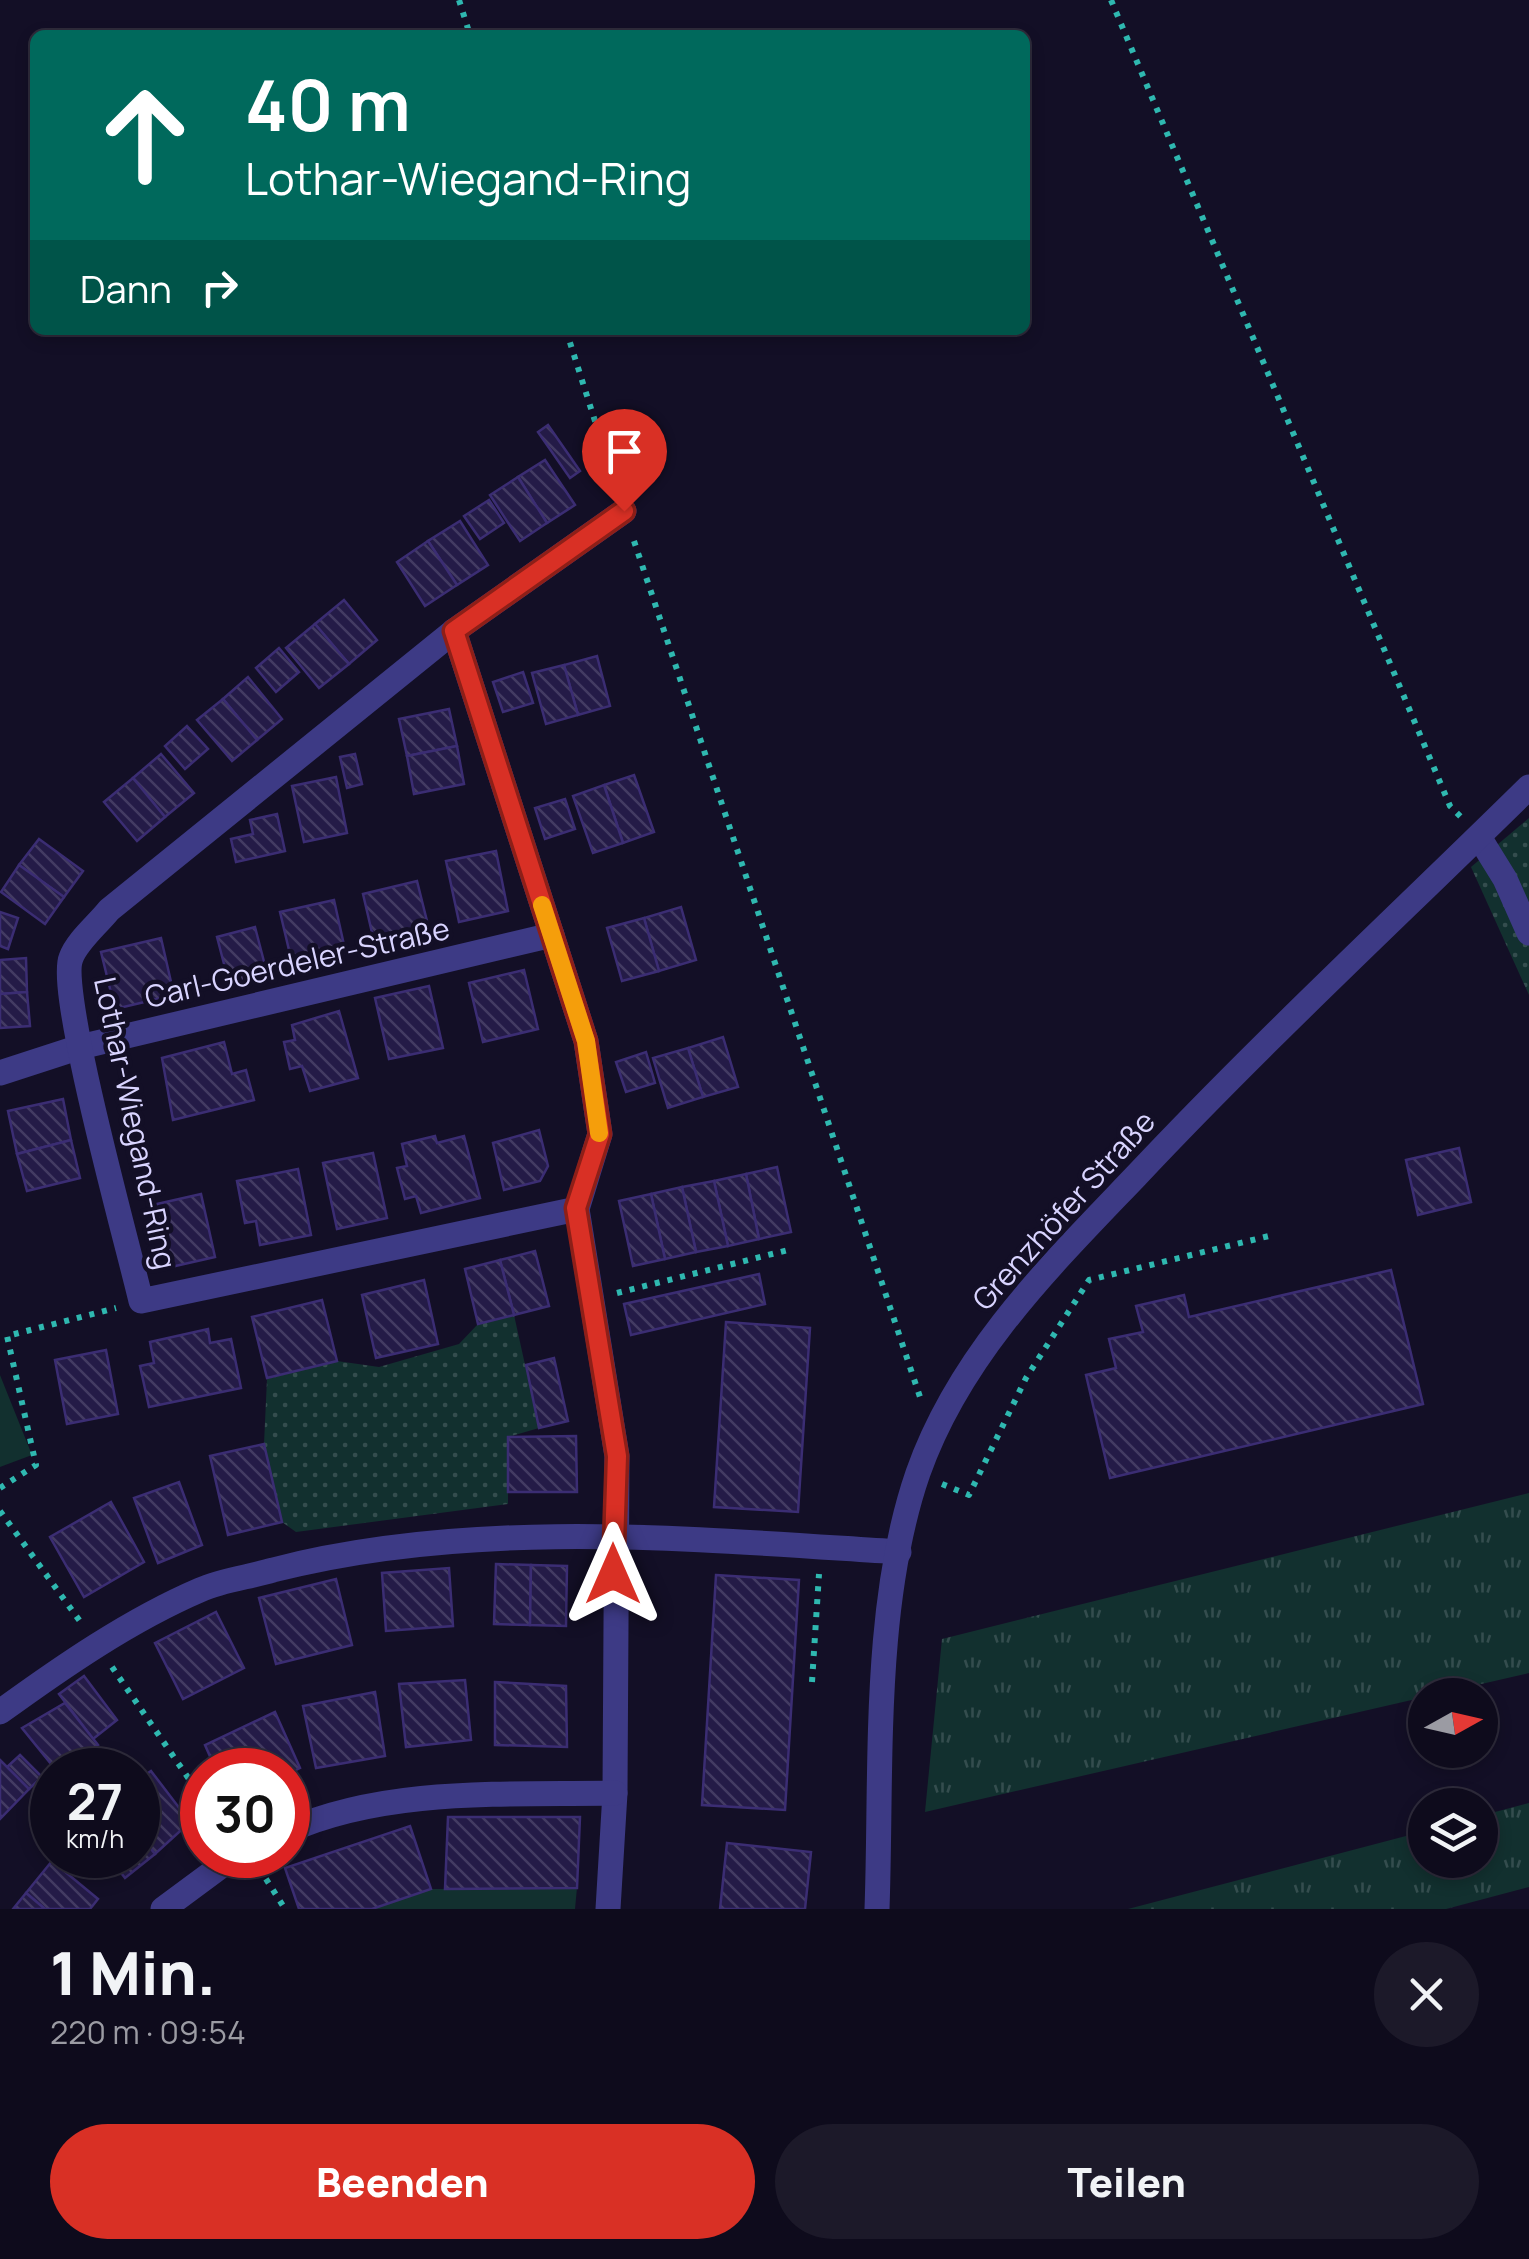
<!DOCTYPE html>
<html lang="de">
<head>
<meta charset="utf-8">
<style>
	body { margin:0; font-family:Manrope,sans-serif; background:#1c1929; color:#f1f3f6; height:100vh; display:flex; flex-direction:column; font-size:38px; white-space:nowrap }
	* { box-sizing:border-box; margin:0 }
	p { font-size:32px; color:#9b9ba3 }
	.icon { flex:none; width:55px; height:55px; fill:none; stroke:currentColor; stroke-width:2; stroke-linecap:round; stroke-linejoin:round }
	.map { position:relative; height:1909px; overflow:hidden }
	.side { display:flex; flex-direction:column; background:#0e0b1c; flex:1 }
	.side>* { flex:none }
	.banner { position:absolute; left:30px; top:30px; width:1000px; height:305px; border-radius:15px; box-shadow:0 5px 15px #0003,0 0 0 2px #2e2b3b; background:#00695c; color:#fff; overflow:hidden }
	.needle { width:65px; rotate:82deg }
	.tools { position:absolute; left:1408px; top:1678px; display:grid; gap:20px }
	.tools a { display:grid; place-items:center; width:90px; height:90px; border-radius:50%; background:#0e0b1c; box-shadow:0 5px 15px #0003,0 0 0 2px #2e2b3b; font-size:50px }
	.speed { position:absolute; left:30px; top:1748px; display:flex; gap:20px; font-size:50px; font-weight:700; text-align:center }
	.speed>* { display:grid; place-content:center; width:130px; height:130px; border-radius:50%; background:#0e0b1c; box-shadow:0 5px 15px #0003,0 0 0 2px #2e2b3b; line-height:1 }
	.speed small { font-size:25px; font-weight:400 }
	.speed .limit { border:15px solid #d22; background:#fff; color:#111 }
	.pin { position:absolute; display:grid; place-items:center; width:85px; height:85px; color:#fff; margin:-102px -42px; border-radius:50% 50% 50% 0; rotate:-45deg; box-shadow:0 0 10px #0007 }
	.pin .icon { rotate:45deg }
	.me { position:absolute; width:110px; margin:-55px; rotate:0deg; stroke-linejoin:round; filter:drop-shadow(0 0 8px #0008) }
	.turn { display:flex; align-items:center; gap:35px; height:210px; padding:0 50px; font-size:45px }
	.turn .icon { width:130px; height:130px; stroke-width:2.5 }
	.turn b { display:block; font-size:70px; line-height:85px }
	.then { display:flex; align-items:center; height:95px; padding:0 50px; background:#0003; gap:20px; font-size:38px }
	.round { display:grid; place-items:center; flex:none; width:105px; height:105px; border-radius:52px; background:#1c1929 }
	.summary { display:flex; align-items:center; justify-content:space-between; height:170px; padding:0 50px }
	h1 { font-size:60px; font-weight:800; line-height:75px }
	.primary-button { display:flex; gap:20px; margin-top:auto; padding:20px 50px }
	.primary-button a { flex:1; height:115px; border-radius:60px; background:#d93025; color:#fff; font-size:40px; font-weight:800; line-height:115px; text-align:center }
	.primary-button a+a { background:#1c1929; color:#f1f3f6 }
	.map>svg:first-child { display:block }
</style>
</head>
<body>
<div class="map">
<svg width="1529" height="1909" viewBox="0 0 1529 1909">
	<defs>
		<pattern id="grass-tufts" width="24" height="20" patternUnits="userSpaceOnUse" patternTransform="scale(2.5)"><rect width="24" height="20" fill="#12302f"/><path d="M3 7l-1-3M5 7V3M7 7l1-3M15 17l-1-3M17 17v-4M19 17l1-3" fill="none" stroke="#344d4e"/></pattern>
		<pattern id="garden-dots" width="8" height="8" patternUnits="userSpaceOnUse" patternTransform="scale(2.5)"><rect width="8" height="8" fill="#12302f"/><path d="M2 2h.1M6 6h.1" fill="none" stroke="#344d4e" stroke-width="1.8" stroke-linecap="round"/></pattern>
		<pattern id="building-back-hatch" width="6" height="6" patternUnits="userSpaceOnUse" patternTransform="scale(2.5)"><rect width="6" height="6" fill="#241b47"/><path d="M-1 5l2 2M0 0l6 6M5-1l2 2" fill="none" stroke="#433b63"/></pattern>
	</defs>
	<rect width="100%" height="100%" fill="#130f26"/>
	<g fill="url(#grass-tufts)">
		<path d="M 1529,1493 L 1529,1673 L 925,1812 L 942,1639 Z"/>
		<path d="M 1529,1803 L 1529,1887 L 1446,1909 L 1128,1909 L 1425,1831 L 1425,1860 L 1480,1860 L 1480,1816 Z"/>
	</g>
	<g fill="#12302f">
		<path d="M 0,1375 L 32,1455 L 0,1467 Z"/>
		<path d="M 577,1888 L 575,1909 L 372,1909 L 431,1889 Z"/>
	</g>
	<g fill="url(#garden-dots)">
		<path d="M 1529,818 L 1529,995 L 1471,867 Z"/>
		<path d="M 514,1315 L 539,1428 L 508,1437 L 508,1504 L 296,1532 L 282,1522 L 264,1444 L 267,1379 L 337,1361 L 379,1367 L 459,1344 L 478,1324 Z"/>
	</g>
	<g fill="url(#building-back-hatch)" stroke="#3b2d73" stroke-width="2.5">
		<path d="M 548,425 L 580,471 L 570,478 L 538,432 Z"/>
		<path d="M 545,460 L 575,505 L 547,523 L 518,477 Z"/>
		<path d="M 518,477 L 547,523 L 520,541 L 490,495 Z"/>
		<path d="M 489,500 L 504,523 L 480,539 L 464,516 Z"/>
		<path d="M 460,521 L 488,565 L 457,585 L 428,541 Z"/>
		<path d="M 428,541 L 457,585 L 425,606 L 397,562 Z"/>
		<path d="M 344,600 L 377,640 L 349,664 L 315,624 Z"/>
		<path d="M 315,624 L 349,664 L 319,688 L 286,648 Z"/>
		<path d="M 279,648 L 299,672 L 276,692 L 256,668 Z"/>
		<path d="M 597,656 L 610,706 L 578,715 L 564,665 Z"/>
		<path d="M 564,665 L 578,715 L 546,724 L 532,673 Z"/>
		<path d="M 523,672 L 533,703 L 503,712 L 493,682 Z"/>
		<path d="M 248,677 L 282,719 L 257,740 L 223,699 Z"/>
		<path d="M 223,699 L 257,740 L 232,761 L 197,720 Z"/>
		<path d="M 449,709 L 457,746 L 407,756 L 399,719 Z"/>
		<path d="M 187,726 L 208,749 L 185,769 L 165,746 Z"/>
		<path d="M 457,746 L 464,784 L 414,794 L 407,756 Z"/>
		<path d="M 161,754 L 194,793 L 165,817 L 133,778 Z"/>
		<path d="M 355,754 L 362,784 L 347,788 L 340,757 Z"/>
		<path d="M 634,775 L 654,832 L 623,843 L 604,785 Z"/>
		<path d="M 336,777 L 347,833 L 304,842 L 292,786 Z"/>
		<path d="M 133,778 L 165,817 L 137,841 L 104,802 Z"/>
		<path d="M 604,785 L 623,843 L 593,853 L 573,796 Z"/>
		<path d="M 565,799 L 575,829 L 545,839 L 535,808 Z"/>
		<path d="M 277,814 L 285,851 L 236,862 L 231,839 L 253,834 L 250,820 Z"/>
		<path d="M 39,839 L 83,871 L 64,897 L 19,865 Z"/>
		<path d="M 496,851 L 508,911 L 459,922 L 446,861 Z"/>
		<path d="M 19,865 L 64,897 L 45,924 L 1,892 Z"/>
		<path d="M 417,881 L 431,937 L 376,950 L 363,894 Z"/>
		<path d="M 334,900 L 346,954 L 293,967 L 280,912 Z"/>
		<path d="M 681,907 L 696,960 L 659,971 L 644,918 Z"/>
		<path d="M 0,912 L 18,918 L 8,949 L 0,946 Z"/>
		<path d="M 644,918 L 659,971 L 622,981 L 607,928 Z"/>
		<path d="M 255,927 L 268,977 L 230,987 L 217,937 Z"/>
		<path d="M 161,938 L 174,995 L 115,1009 L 101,952 Z"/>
		<path d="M 26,958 L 27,992 L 0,994 L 0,960 Z"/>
		<path d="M 524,970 L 538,1029 L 483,1042 L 469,983 Z"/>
		<path d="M 429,986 L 443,1048 L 389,1059 L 375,998 Z"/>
		<path d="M 27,992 L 30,1026 L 0,1028 L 0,994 Z"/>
		<path d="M 339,1011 L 358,1078 L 310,1091 L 302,1066 L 290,1069 L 284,1042 L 295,1040 L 292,1025 Z"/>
		<path d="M 723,1037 L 738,1087 L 703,1097 L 688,1048 Z"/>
		<path d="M 224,1042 L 232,1074 L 246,1070 L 254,1100 L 173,1120 L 162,1058 Z"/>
		<path d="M 688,1048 L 703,1097 L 668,1108 L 653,1058 Z"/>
		<path d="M 646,1052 L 655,1083 L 626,1092 L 616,1062 Z"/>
		<path d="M 63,1099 L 71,1140 L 17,1154 L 8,1111 Z"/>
		<path d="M 539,1130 L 548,1166 L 540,1181 L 504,1190 L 493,1143 Z"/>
		<path d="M 435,1136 L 437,1143 L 464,1136 L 480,1198 L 421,1213 L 416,1196 L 405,1199 L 397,1168 L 407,1166 L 402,1144 Z"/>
		<path d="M 71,1140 L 80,1178 L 27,1191 L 17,1154 Z"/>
		<path d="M 1459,1148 L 1471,1202 L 1418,1215 L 1406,1160 Z"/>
		<path d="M 373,1153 L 387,1218 L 337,1229 L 323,1163 Z"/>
		<path d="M 777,1167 L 791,1232 L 759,1239 L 746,1174 Z"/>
		<path d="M 298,1169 L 311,1235 L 260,1245 L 256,1221 L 245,1223 L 237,1181 Z"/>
		<path d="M 746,1174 L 759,1239 L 728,1246 L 714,1181 Z"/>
		<path d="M 714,1181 L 728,1246 L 696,1252 L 682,1187 Z"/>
		<path d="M 682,1187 L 696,1252 L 665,1259 L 651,1194 Z"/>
		<path d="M 201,1194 L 215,1257 L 171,1267 L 157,1204 Z"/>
		<path d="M 651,1194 L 665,1259 L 633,1266 L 619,1201 Z"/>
		<path d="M 535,1251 L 549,1306 L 514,1315 L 500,1260 Z"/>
		<path d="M 500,1260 L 514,1315 L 478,1324 L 465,1269 Z"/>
		<path d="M 1391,1270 L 1423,1404 L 1110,1478 L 1086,1375 L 1116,1368 L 1109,1339 L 1143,1332 L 1136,1306 L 1184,1295 L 1189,1317 Z"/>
		<path d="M 759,1274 L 765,1304 L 631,1335 L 624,1304 Z"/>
		<path d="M 424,1280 L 438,1344 L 376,1358 L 362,1295 Z"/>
		<path d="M 322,1300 L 337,1361 L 267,1378 L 252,1317 Z"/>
		<path d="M 726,1322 L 810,1328 L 798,1512 L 714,1507 Z"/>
		<path d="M 208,1329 L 210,1343 L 231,1339 L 241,1388 L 149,1407 L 140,1366 L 154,1363 L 150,1342 Z"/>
		<path d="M 106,1350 L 118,1414 L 67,1424 L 55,1360 Z"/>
		<path d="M 554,1358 L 568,1421 L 539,1428 L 526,1365 Z"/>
		<path d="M 576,1436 L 577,1492 L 508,1492 L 508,1437 Z"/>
		<path d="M 264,1444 L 282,1522 L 228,1535 L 210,1456 Z"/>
		<path d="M 179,1482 L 202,1545 L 158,1563 L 134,1498 Z"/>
		<path d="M 111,1502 L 144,1562 L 84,1597 L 50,1537 Z"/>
		<path d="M 496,1564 L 531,1565 L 530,1625 L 494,1624 Z"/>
		<path d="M 531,1565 L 567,1566 L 566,1626 L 530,1625 Z"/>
		<path d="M 449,1568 L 453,1626 L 386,1631 L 382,1573 Z"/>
		<path d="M 716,1575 L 799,1580 L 785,1810 L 702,1805 Z"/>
		<path d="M 336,1579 L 352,1645 L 276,1664 L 259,1598 Z"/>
		<path d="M 216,1612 L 244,1668 L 183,1699 L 155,1643 Z"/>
		<path d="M 84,1676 L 117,1720 L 93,1739 L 59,1694 Z"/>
		<path d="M 465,1680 L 471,1740 L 406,1747 L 399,1684 Z"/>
		<path d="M 495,1682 L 566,1686 L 567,1747 L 495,1745 Z"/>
		<path d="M 375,1692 L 385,1756 L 316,1768 L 303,1706 Z"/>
		<path d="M 65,1703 L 98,1745 L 56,1770 L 22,1728 Z"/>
		<path d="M 275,1712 L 300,1768 L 288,1774 L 288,1770 L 216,1770 L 205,1745 Z"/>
		<path d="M 20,1755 L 42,1777 L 29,1789 L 7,1767 Z"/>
		<path d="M 0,1760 L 29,1789 L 0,1819 Z"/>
		<path d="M 151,1771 L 190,1822 L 155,1854 L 138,1833 L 138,1780 Z"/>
		<path d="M 448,1817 L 580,1817 L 577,1888 L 445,1889 Z"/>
		<path d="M 410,1826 L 431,1889 L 372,1909 L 299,1909 L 285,1868 Z"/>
		<path d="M 138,1833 L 155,1854 L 125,1878 L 107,1855 L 138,1855 Z"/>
		<path d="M 727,1843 L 811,1852 L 805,1909 L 720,1909 Z"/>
		<path d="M 52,1861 L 98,1899 L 90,1909 L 45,1909 L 26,1893 Z"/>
		<path d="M 26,1893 L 45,1909 L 13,1909 Z"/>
	</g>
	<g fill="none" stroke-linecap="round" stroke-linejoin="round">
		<g stroke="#2fb8b0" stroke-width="6" stroke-dasharray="5 8" stroke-linecap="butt">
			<path d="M 459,0 L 470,35"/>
			<path d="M 1111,0 L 1450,806 L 1461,817"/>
			<path d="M 566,330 L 616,487"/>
			<path d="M 634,541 L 920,1397"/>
			<path d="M 617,1293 L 788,1250"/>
			<path d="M 942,1484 L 969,1495 L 1026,1378 L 1089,1280 L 1269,1236"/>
			<path d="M 0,1488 L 36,1465 L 7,1336 L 116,1308"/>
			<path d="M 0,1511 L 82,1624"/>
			<path d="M 112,1667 L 202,1798"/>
			<path d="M 812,1682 L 819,1574"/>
			<path d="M 259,1868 L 285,1909"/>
		</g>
		<g stroke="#3d3a85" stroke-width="25">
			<path d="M 454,631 L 586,1041 L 600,1134 L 577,1209 L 617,1456 L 615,1793 L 608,1909"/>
			<path d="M 1479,837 L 1505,879 L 1529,933"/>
			<path d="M 0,1073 L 80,1047 L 552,935"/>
			<path d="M 577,1209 L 141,1301 C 129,1249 57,991 71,958 C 77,941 98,924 109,910 L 454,631 L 624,511"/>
			<path d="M 0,1712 C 62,1667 130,1620 200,1590 C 222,1580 250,1577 273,1570 C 475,1518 693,1539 899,1552"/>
			<path d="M 288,1831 C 386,1787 509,1795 615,1793"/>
			<path d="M 163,1909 L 236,1855"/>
		</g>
		<path stroke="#3d3a85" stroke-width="25" d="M 877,1909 C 882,1770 872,1606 918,1473 C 960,1354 1051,1265 1136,1176 C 1262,1042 1398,916 1529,787"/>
	</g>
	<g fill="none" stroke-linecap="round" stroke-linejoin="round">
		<defs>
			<path id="route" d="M 613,1574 L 617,1456 L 576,1208 L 600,1134 L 586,1041 L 454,631 L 624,511"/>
		</defs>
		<use href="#route" stroke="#8d1f18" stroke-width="25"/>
		<use href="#route" stroke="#d93025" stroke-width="18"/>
		<path stroke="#f59e0b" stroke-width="18" d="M 542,905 L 586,1041 L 599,1133"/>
	</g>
	<g text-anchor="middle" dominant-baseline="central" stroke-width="9" stroke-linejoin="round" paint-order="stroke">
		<g font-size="30" fill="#d9d4ff" stroke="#130f26">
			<text transform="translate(297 962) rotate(-13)">Carl-Goerdeler-Straße</text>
			<text transform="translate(136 1123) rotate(78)">Lothar-Wiegand-Ring</text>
			<text transform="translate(1063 1210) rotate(-48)">Grenzhöfer Straße</text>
		</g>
	</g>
</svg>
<div class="tools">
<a><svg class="needle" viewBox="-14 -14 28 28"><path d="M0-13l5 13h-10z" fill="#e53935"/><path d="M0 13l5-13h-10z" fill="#9b9ba3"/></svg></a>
<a><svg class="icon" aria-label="layers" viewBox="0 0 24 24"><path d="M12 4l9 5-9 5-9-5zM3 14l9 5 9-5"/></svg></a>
</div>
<div class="speed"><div>27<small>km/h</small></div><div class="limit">30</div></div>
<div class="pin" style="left:624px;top:511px;background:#d93025"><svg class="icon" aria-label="arrive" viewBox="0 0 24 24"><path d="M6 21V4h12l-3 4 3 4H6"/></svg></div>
<svg class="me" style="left:613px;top:1574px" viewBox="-20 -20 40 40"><path d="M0-17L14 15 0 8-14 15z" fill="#d93025" stroke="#fff" stroke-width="4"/></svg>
<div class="banner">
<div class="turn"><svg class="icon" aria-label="ahead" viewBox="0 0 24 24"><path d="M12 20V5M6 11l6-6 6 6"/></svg><div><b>40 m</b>Lothar-Wiegand-Ring</div></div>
<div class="then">Dann<svg class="icon" aria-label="right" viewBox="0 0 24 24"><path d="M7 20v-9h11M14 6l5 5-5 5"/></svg></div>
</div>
</div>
<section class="side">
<div class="summary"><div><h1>1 Min.</h1><p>220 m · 09:54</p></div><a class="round"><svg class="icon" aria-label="close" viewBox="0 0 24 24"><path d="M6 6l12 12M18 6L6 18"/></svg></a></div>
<div class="primary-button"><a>Beenden</a><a>Teilen</a></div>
</section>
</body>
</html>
